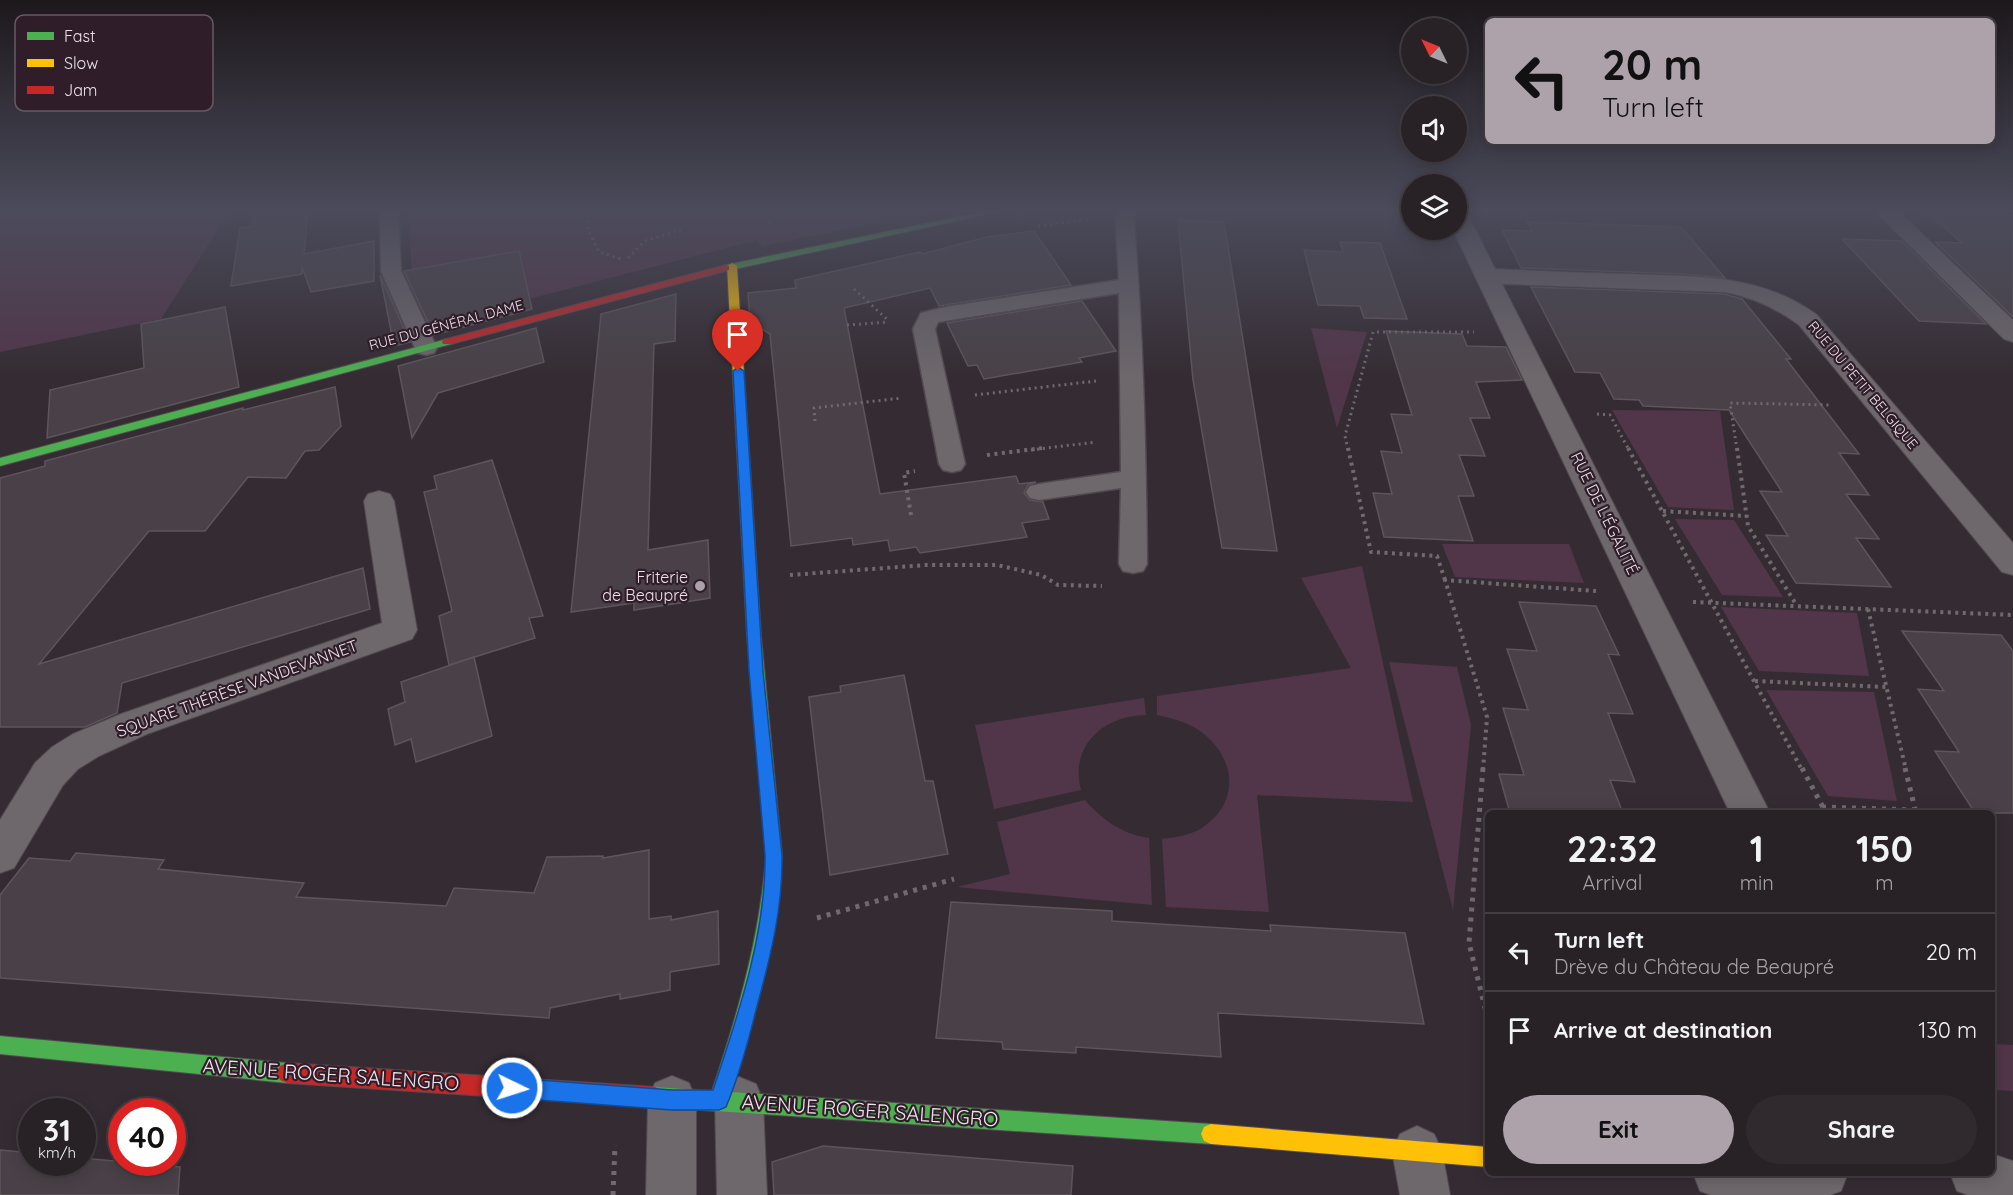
<!DOCTYPE html>
<html lang="en">
<head>
<meta charset="utf-8">
<style>
	body { margin:0; font-family:Quicksand,sans-serif; background:#30292e; color:#f1f3f6; height:100vh; display:flex; flex-direction:column; font-size:22px; white-space:nowrap }
	* { box-sizing:border-box; margin:0 }
	p { font-size:20px; color:#a5a3a7 }
	.icon { flex:none; width:33px; height:33px; fill:none; stroke:currentColor; stroke-width:2; stroke-linecap:round; stroke-linejoin:round }
	.map { position:relative; flex:1; overflow:hidden }
	.panel { position:absolute; left:1485px; top:810px; width:510px; height:366px; display:flex; flex-direction:column; background:#282126; border-radius:9px; box-shadow:0 3px 15px #0003,0 0 0 2px #443e43 }
	.panel>* { flex:none }
	.top-card { position:absolute; left:1485px; top:18px; width:510px; height:126px; border-radius:9px; box-shadow:0 3px 15px #0003,0 0 0 2px #443e43; background:#ada2aa; color:#111; overflow:hidden }
	.needle { width:39px; rotate:313deg }
	.fabs { position:absolute; left:1401px; top:18px; display:grid; gap:12px }
	.fabs a { display:grid; place-items:center; width:66px; height:66px; border-radius:50%; background:#282126; box-shadow:0 3px 15px #0003,0 0 0 2px #443e43; font-size:30px }
	.speed { position:absolute; left:18px; top:1098px; display:flex; gap:12px; font-size:30px; font-weight:700; text-align:center }
	.speed>* { display:grid; place-content:center; width:78px; height:78px; border-radius:50%; background:#282126; box-shadow:0 3px 15px #0003,0 0 0 2px #443e43; line-height:1 }
	.speed small { font-size:15px; font-weight:400 }
	.speed .limit { border:9px solid #d22; background:#fff; color:#111 }
	.pin { position:absolute; display:grid; place-items:center; width:51px; height:51px; color:#fff; margin:-62px -26px; border-radius:50% 50% 50% 0; rotate:-45deg; box-shadow:0 0 6px #0007 }
	.pin .icon { rotate:45deg }
	.me { position:absolute; width:66px; margin:-33px; rotate:94deg; stroke-linejoin:round; filter:drop-shadow(0 0 4px #0008) }
	.turn { display:flex; align-items:center; gap:21px; height:126px; padding:0 18px; font-size:27px }
	.turn .icon { width:78px; height:78px; stroke-width:2.5 }
	.turn b { display:block; font-size:42px; line-height:51px }
	.eta { display:flex; justify-content:space-evenly; align-items:center; height:102px; text-align:center }
	.eta b { font-size:36px; font-weight:700; line-height:42px }
	.primary-button { display:flex; gap:12px; margin-top:auto; padding:12px 18px }
	.primary-button a { flex:1; height:69px; border-radius:36px; background:#ada2aa; color:#111; font-size:24px; font-weight:700; line-height:69px; text-align:center }
	.primary-button a+a { background:#30292e; color:#f1f3f6 }
	ul { padding:0; list-style:none }
	li { display:flex; align-items:center; gap:18px; height:78px; padding:0 18px; border-top:2px solid #443e43 }
	li div { flex:1 }
	li b { display:block; font-size:22px }
	li em { font-style:normal }
	.map>svg:first-child { display:block }
</style>
</head>
<body>
<div class="map">
<svg width="2013" height="1195" viewBox="0 0 2013 1195">
	<rect width="100%" height="100%" fill="#352c33"/>
	<g fill="#513649">
		<path d="M 0,209 L 231,209 L 161,319 L 0,352 Z"/>
		<path d="M 408,209 L 947,209 L 762,246 L 757,240 L 529,299 L 412,270 Z"/>
		<path d="M 1311,328 L 1367,332 L 1337,428 Z"/>
		<path d="M 1612,410 L 1720,411 L 1734,510 L 1668,507 Z"/>
		<path d="M 1675,519 L 1734,520 L 1783,597 L 1722,595 Z"/>
		<path d="M 1442,544 L 1569,544 L 1584,583 L 1455,577 Z"/>
		<path d="M 1362,566 L 1413,802 L 1257,795 L 1269,912 L 1166,907 L 1162,839 C 1178,837 1193,835 1206,825 C 1243,798 1233,752 1197,729 C 1184,721 1171,718 1157,715 L 1157,696 L 1351,668 L 1301,578 Z"/>
		<path d="M 1721,607 L 1857,613 L 1869,676 L 1759,671 Z"/>
		<path d="M 1389,662 L 1457,667 L 1471,725 L 1453,910 Z"/>
		<path d="M 1766,690 L 1874,692 L 1897,801 L 1828,796 Z"/>
		<path d="M 1144,698 L 1146,715 C 1104,715 1069,746 1081,790 L 994,809 L 975,725 Z"/>
		<path d="M 1085,800 C 1102,820 1122,834 1149,838 L 1152,905 L 957,887 L 1010,874 L 997,822 Z"/>
		<path d="M 1992,1044 L 2013,1045 L 2013,1091 L 1992,1090 Z"/>
	</g>
	<g fill="#494147" stroke="#5d555b" stroke-width="1.5">
		<path d="M 256,209 L 308,209 L 304,254 L 374,241 L 374,281 L 311,292 L 302,267 L 302,274 L 231,286 L 240,228 L 253,226 Z"/>
		<path d="M 1927,212 L 2013,215 L 2013,317 L 1935,242 L 1962,243 Z"/>
		<path d="M 1178,220 L 1224,222 L 1277,551 L 1222,548 L 1193,380 Z"/>
		<path d="M 1527,222 L 1681,227 L 1725,278 L 1682,274 L 1521,268 L 1502,230 L 1532,231 Z"/>
		<path d="M 1034,231 L 1071,285 L 939,306 L 930,288 L 844,308 L 880,494 L 1016,476 L 1019,484 L 1036,482 L 1028,485 L 1024,493 L 1030,500 L 1043,502 L 1049,519 L 1022,523 L 1027,537 L 920,553 L 916,547 L 890,551 L 888,540 L 853,545 L 852,538 L 791,546 L 770,334 L 750,322 L 748,293 L 796,288 L 795,280 L 920,252 L 922,254 L 987,237 Z"/>
		<path d="M 1842,239 L 1902,241 L 1986,324 L 1919,321 Z"/>
		<path d="M 1340,242 L 1380,243 L 1407,319 L 1364,318 L 1360,306 L 1318,305 L 1304,250 L 1343,252 Z"/>
		<path d="M 519,251 L 532,309 L 434,335 L 404,271 Z"/>
		<path d="M 380,275 L 410,342 L 394,346 Z"/>
		<path d="M 1531,287 L 1724,294 L 1742,299 L 1791,359 L 1786,359 L 1859,454 L 1839,453 L 1869,495 L 1846,494 L 1879,539 L 1856,538 L 1891,587 L 1796,583 L 1766,535 L 1788,536 L 1760,491 L 1782,492 L 1729,410 L 1643,406 L 1639,400 L 1614,399 L 1600,373 L 1575,372 Z"/>
		<path d="M 676,294 L 675,341 L 654,344 L 648,550 L 708,540 L 710,598 L 634,610 L 634,603 L 571,612 L 601,314 Z"/>
		<path d="M 1082,301 L 1116,351 L 1079,358 L 1082,362 L 984,379 L 977,365 L 968,366 L 947,323 Z"/>
		<path d="M 225,307 L 239,387 L 47,438 L 50,390 L 144,368 L 141,324 Z"/>
		<path d="M 536,328 L 544,362 L 438,393 L 412,438 L 398,366 Z"/>
		<path d="M 1386,331 L 1462,334 L 1467,346 L 1506,347 L 1522,380 L 1476,382 L 1490,418 L 1470,418 L 1485,456 L 1459,455 L 1474,496 L 1458,496 L 1473,541 L 1384,537 L 1373,493 L 1392,494 L 1381,451 L 1402,453 L 1391,414 L 1412,415 Z"/>
		<path d="M 335,387 L 341,426 L 319,450 L 305,451 L 286,478 L 248,477 L 205,531 L 149,531 L 39,664 L 363,568 L 370,609 L 122,683 L 117,713 L 85,727 L 0,727 L 0,478 L 45,466 L 45,461 L 243,408 L 243,410 Z"/>
		<path d="M 492,460 L 543,616 L 529,618 L 535,638 L 449,665 L 439,616 L 452,611 L 424,492 L 437,489 L 434,476 Z"/>
		<path d="M 1519,602 L 1596,606 L 1619,655 L 1608,654 L 1633,714 L 1608,713 L 1635,782 L 1610,780 L 1623,813 L 1510,813 L 1499,774 L 1524,775 L 1503,708 L 1528,710 L 1507,649 L 1537,651 Z"/>
		<path d="M 1902,631 L 2001,635 L 2013,651 L 2013,813 L 1975,813 L 1935,751 L 1959,752 L 1918,689 L 1944,691 Z"/>
		<path d="M 474,657 L 492,736 L 416,762 L 411,739 L 395,745 L 388,709 L 405,702 L 401,682 Z"/>
		<path d="M 904,675 L 925,781 L 933,781 L 948,854 L 830,875 L 809,697 L 841,692 L 840,686 Z"/>
		<path d="M 649,850 L 649,919 L 671,916 L 671,920 L 718,911 L 719,964 L 670,972 L 670,990 L 620,999 L 620,994 L 550,1008 L 549,1018 L 0,978 L 0,895 L 29,858 L 70,861 L 76,853 L 164,860 L 158,869 L 304,883 L 296,897 L 446,906 L 454,888 L 534,893 L 547,857 L 603,856 L 603,858 Z"/>
		<path d="M 951,902 L 1112,911 L 1112,921 L 1271,931 L 1270,925 L 1405,933 L 1424,1024 L 1218,1013 L 1221,1057 L 1076,1047 L 1076,1053 L 1003,1049 L 1002,1042 L 936,1038 Z"/>
		<path d="M 823,1146 L 1073,1166 L 1071,1195 L 774,1195 L 772,1162 Z"/>
		<path d="M 0,1150 L 32,1153 L 32,1162 L 82,1162 L 82,1158 L 180,1167 L 178,1195 L 0,1195 Z"/>
	</g>
	<g fill="none" stroke-linecap="round" stroke-linejoin="round">
		<defs>
			<g id="lane">
				<path d="M 380,209 L 398,209 L 401,271 L 437,348 L 434,353 L 426,355 L 418,353 L 415,348 L 381,271 Z"/>
				<path d="M 1115,209 L 1133,209 C 1143,328 1146,445 1147,564 L 1143,571 L 1133,573 L 1123,571 L 1119,564 L 1121,488 L 1039,500 L 1030,498 L 1026,492 L 1030,486 L 1039,484 L 1121,472 L 1119,293 L 938,322 L 935,329 L 965,464 L 961,470 L 952,472 L 943,470 L 939,464 L 913,329 L 921,313 L 945,307 L 1119,280 Z"/>
			</g>
			<g id="street">
				<path d="M 1456,209 L 1464,209 L 1467,213 L 1495,269 C 1541,271 1587,273 1633,274 C 1698,277 1762,274 1817,315 L 2013,543 L 2013,575 L 2002,572 L 1799,325 C 1776,308 1752,297 1724,292 L 1502,284 L 1770,813 L 1730,813 L 1453,230 L 1456,230 Z"/>
				<path d="M 1873,209 L 1896,209 L 2013,320 L 2013,342 L 2004,339 Z"/>
				<path d="M 379,491 L 390,494 L 394,501 L 417,630 L 412,639 L 147,734 L 99,756 L 78,769 L 63,785 L 14,868 L 0,873 L 0,820 L 35,763 L 52,747 L 73,734 L 121,714 L 382,623 L 364,501 L 368,494 Z"/>
				<path d="M 672,1076 L 689,1083 L 696,1100 L 696,1195 L 646,1195 L 648,1100 L 655,1083 Z"/>
				<path d="M 739,1077 L 756,1084 L 763,1101 L 767,1195 L 717,1195 L 715,1101 L 722,1084 Z"/>
				<path d="M 1417,1126 L 1434,1134 L 1442,1151 L 1450,1195 L 1400,1195 L 1392,1151 L 1400,1134 Z"/>
				<path d="M 1992,1154 L 2013,1161 L 2013,1195 L 1968,1195 L 1957,1191 L 1950,1173 L 1992,1173 Z"/>
				<path d="M 1693,1173 L 1848,1173 L 1841,1191 L 1830,1195 L 1711,1195 L 1700,1191 Z"/>
			</g>
			<g id="fast">
				<path d="M 995,209 L 1012,209 L 726,271 L 721,268 L 726,265 Z"/>
				<path d="M 447,339 L 452,342 L 451,344 L 0,466 L 0,458 Z"/>
				<path d="M 754,631 L 759,632 L 761,636 L 782,855 C 777,937 757,1014 731,1092 L 1211,1124 L 1218,1127 L 1221,1134 L 1218,1141 L 1211,1144 L 655,1107 L 648,1104 L 645,1097 L 648,1090 L 655,1087 L 712,1091 C 738,1013 760,937 766,855 L 747,636 L 749,632 Z"/>
				<path d="M 0,1036 L 287,1063 L 294,1066 L 297,1073 L 294,1080 L 287,1083 L 0,1054 Z"/>
			</g>
			<g id="slow">
				<path d="M 732,263 L 737,266 L 761,636 L 759,640 L 749,640 L 747,636 L 727,266 Z"/>
				<path d="M 1211,1124 L 1488,1147 L 1488,1167 L 1211,1144 L 1204,1141 L 1201,1134 L 1204,1127 Z"/>
			</g>
			<g id="jam">
				<path d="M 726,265 L 729,266 L 729,270 L 451,344 L 443,344 L 442,342 L 443,340 Z"/>
				<path d="M 287,1063 L 655,1087 L 662,1090 L 665,1097 L 662,1104 L 655,1107 L 287,1083 L 280,1080 L 277,1073 L 280,1066 Z"/>
			</g>
		</defs>
		<use href="#lane" stroke="#534a50" stroke-width="3"/>
		<use href="#street" stroke="#534a50" stroke-width="2"/>
		<use href="#fast" stroke="#534a50" stroke-width="2"/>
		<use href="#slow" stroke="#534a50" stroke-width="2"/>
		<use href="#jam" stroke="#534a50" stroke-width="2"/>
		<g stroke="#706a6e" stroke-width="3" stroke-dasharray="2 4" stroke-linecap="butt">
			<path d="M 588,209 L 588,230 L 599,252 L 621,259"/>
			<path d="M 756,209 L 771,224"/>
			<path d="M 1157,211 L 1170,209"/>
			<path d="M 1038,226 L 1090,219"/>
			<path d="M 628,258 L 645,241 L 681,230"/>
			<path d="M 854,289 L 889,321"/>
			<path d="M 847,325 L 889,322"/>
			<path d="M 975,395 L 1096,381"/>
			<path d="M 1597,414 L 1610,415 L 1629,450"/>
			<path d="M 815,421 L 814,408 L 902,398"/>
			<path d="M 1031,450 L 1096,442"/>
			<path d="M 1348,450 L 1345,436 L 1373,332 L 1474,332"/>
			<path d="M 1737,450 L 1730,403 L 1832,405"/>
		</g>
		<g stroke="#706a6e" stroke-width="4" stroke-dasharray="3 4.5" stroke-linecap="butt">
			<path d="M 1348,448 L 1371,552 L 1437,556 L 1445,580"/>
			<path d="M 1628,448 L 1802,770"/>
			<path d="M 1737,448 L 1748,526 L 1797,606"/>
			<path d="M 987,455 L 1043,448"/>
			<path d="M 1663,511 L 1746,516"/>
			<path d="M 911,515 L 904,473 L 915,471"/>
			<path d="M 790,575 L 926,565 L 997,565 L 1041,575 L 1058,585 L 1102,586"/>
			<path d="M 1693,602 L 2013,615"/>
			<path d="M 1868,609 L 1906,770"/>
			<path d="M 1755,681 L 1886,687"/>
			<path d="M 1483,770 L 1487,717 L 1445,580 L 1596,591"/>
		</g>
		<g stroke="#706a6e" stroke-width="5" stroke-dasharray="4 6" stroke-linecap="butt">
			<path d="M 1483,768 L 1469,943 L 1488,1020"/>
			<path d="M 1802,768 L 1826,813"/>
			<path d="M 1905,768 L 1916,813"/>
			<path d="M 1822,807 L 1916,810"/>
			<path d="M 817,918 L 954,879"/>
			<path d="M 613,1195 L 615,1145"/>
		</g>
		<use href="#lane" fill="#6e676c" fill-rule="evenodd"/>
		<use href="#street" fill="#6e676c" fill-rule="evenodd"/>
		<use href="#fast" fill="#4caf50" fill-rule="evenodd"/>
		<use href="#slow" fill="#ffc107" fill-rule="evenodd"/>
		<use href="#jam" fill="#c62828" fill-rule="evenodd"/>
	</g>
	<linearGradient id="sky" x2="0" y2="1"><stop stop-color="#1d181c"/><stop offset="0.56" stop-color="#4b4b5b"/><stop offset="1" stop-color="#4b4b5b" stop-opacity="0"/></linearGradient>
	<rect width="2013" height="376" fill="url(#sky)"/>
	<path fill="#1a73e8" stroke="#114b97" stroke-width="1.5" d="M 738,367 L 744,371 L 763,671 L 782,855 C 783,909 770,959 756,1010 C 748,1043 739,1076 726,1107 L 719,1110 L 672,1110 L 512,1098 L 505,1095 L 502,1088 L 505,1081 L 512,1078 L 672,1090 L 713,1090 C 738,1015 766,935 765,855 L 749,671 L 733,371 Z"/>
	<circle fill="#ada2aa" stroke="#2f1e2a" stroke-width="2" cx="700" cy="586" r="6"/>
	<g text-anchor="middle" dominant-baseline="central" stroke-width="4.5" stroke-linejoin="round" paint-order="stroke">
		<g font-size="14" fill="#eee2ea" stroke="#2f1e2a">
			<text transform="translate(446 325) rotate(-15)">RUE DU GÉNÉRAL DAME</text>
			<text transform="translate(1863 385) rotate(50)">RUE DU PETIT BELGIQUE</text>
		</g>
		<g font-size="16" fill="#eee2ea" stroke="#2f1e2a">
			<text transform="translate(1605 513) rotate(64)">RUE DE L'ÉGALITÉ</text>
			<text transform="translate(237 688) rotate(-20)">SQUARE THÉRÈSE VANDEVANNET</text>
		</g>
		<g font-size="16" fill="#eee2ea" stroke="#2f1e2a" text-anchor="end">
			<text x="688" y="577">Friterie<tspan x="688" dy="18">de Beaupré</tspan></text>
		</g>
		<g font-size="20" fill="#eee2ea" stroke="#2f1e2a">
			<text transform="translate(331 1074) rotate(4)">AVENUE ROGER SALENGRO</text>
			<text transform="translate(870 1110) rotate(4)">AVENUE ROGER SALENGRO</text>
		</g>
	</g>
	<rect x="15" y="15" width="198" height="96" rx="9" fill="#2f1e2a" stroke="#685964" stroke-width="1.5"/>
	<rect x="27" y="32" width="27" height="8" fill="#4caf50"/>
	<rect x="27" y="59" width="27" height="8" fill="#ffc107"/>
	<rect x="27" y="86" width="27" height="8" fill="#c62828"/>
	<g font-size="16" fill="#eee2ea">
		<text x="64" y="42">Fast</text>
		<text x="64" y="69">Slow</text>
		<text x="64" y="96">Jam</text>
	</g>
</svg>
<div class="fabs">
<a><svg class="needle" viewBox="-14 -14 28 28"><path d="M0-13l5 13h-10z" fill="#e53935"/><path d="M0 13l5-13h-10z" fill="#a5a3a7"/></svg></a>
<a><svg class="icon" aria-label="sound" viewBox="0 0 24 24"><path d="M4 9h4l5-4v14l-5-4H4zM17 9q2 3 0 6"/></svg></a>
<a><svg class="icon" aria-label="layers" viewBox="0 0 24 24"><path d="M12 4l9 5-9 5-9-5zM3 14l9 5 9-5"/></svg></a>
</div>
<div class="speed"><div>31<small>km/h</small></div><div class="limit">40</div></div>
<div class="pin" style="left:738px;top:371px;background:#d93025"><svg class="icon" aria-label="arrive" viewBox="0 0 24 24"><path d="M6 21V4h12l-3 4 3 4H6"/></svg></div>
<svg class="me" style="left:512px;top:1088px" viewBox="-20 -20 40 40"><circle r="17" fill="#1a73e8" stroke="#fff" stroke-width="3"/><path d="M0-11L8 9 0 5-8 9z" fill="#fff"/></svg>
<div class="top-card">
<div class="turn"><svg class="icon" aria-label="left" viewBox="0 0 24 24"><path d="M17 20v-9H6M10 6l-5 5 5 5"/></svg><div><b>20 m</b>Turn left</div></div>
</div>
<section class="panel">
<div class="eta">
<div><b>22:32</b><p>Arrival</p></div>
<div><b>1</b><p>min</p></div>
<div><b>150</b><p>m</p></div>
</div>
<ul>
<li><svg class="icon" aria-label="left" viewBox="0 0 24 24"><path d="M17 20v-9H6M10 6l-5 5 5 5"/></svg><div><b>Turn left</b><p>Drève du Château de Beaupré</p></div><em>20 m</em></li>
<li><svg class="icon" aria-label="arrive" viewBox="0 0 24 24"><path d="M6 21V4h12l-3 4 3 4H6"/></svg><div><b>Arrive at destination</b></div><em>130 m</em></li>
</ul>
<div class="primary-button"><a>Exit</a><a>Share</a></div>
</section>
</div>
</body>
</html>
